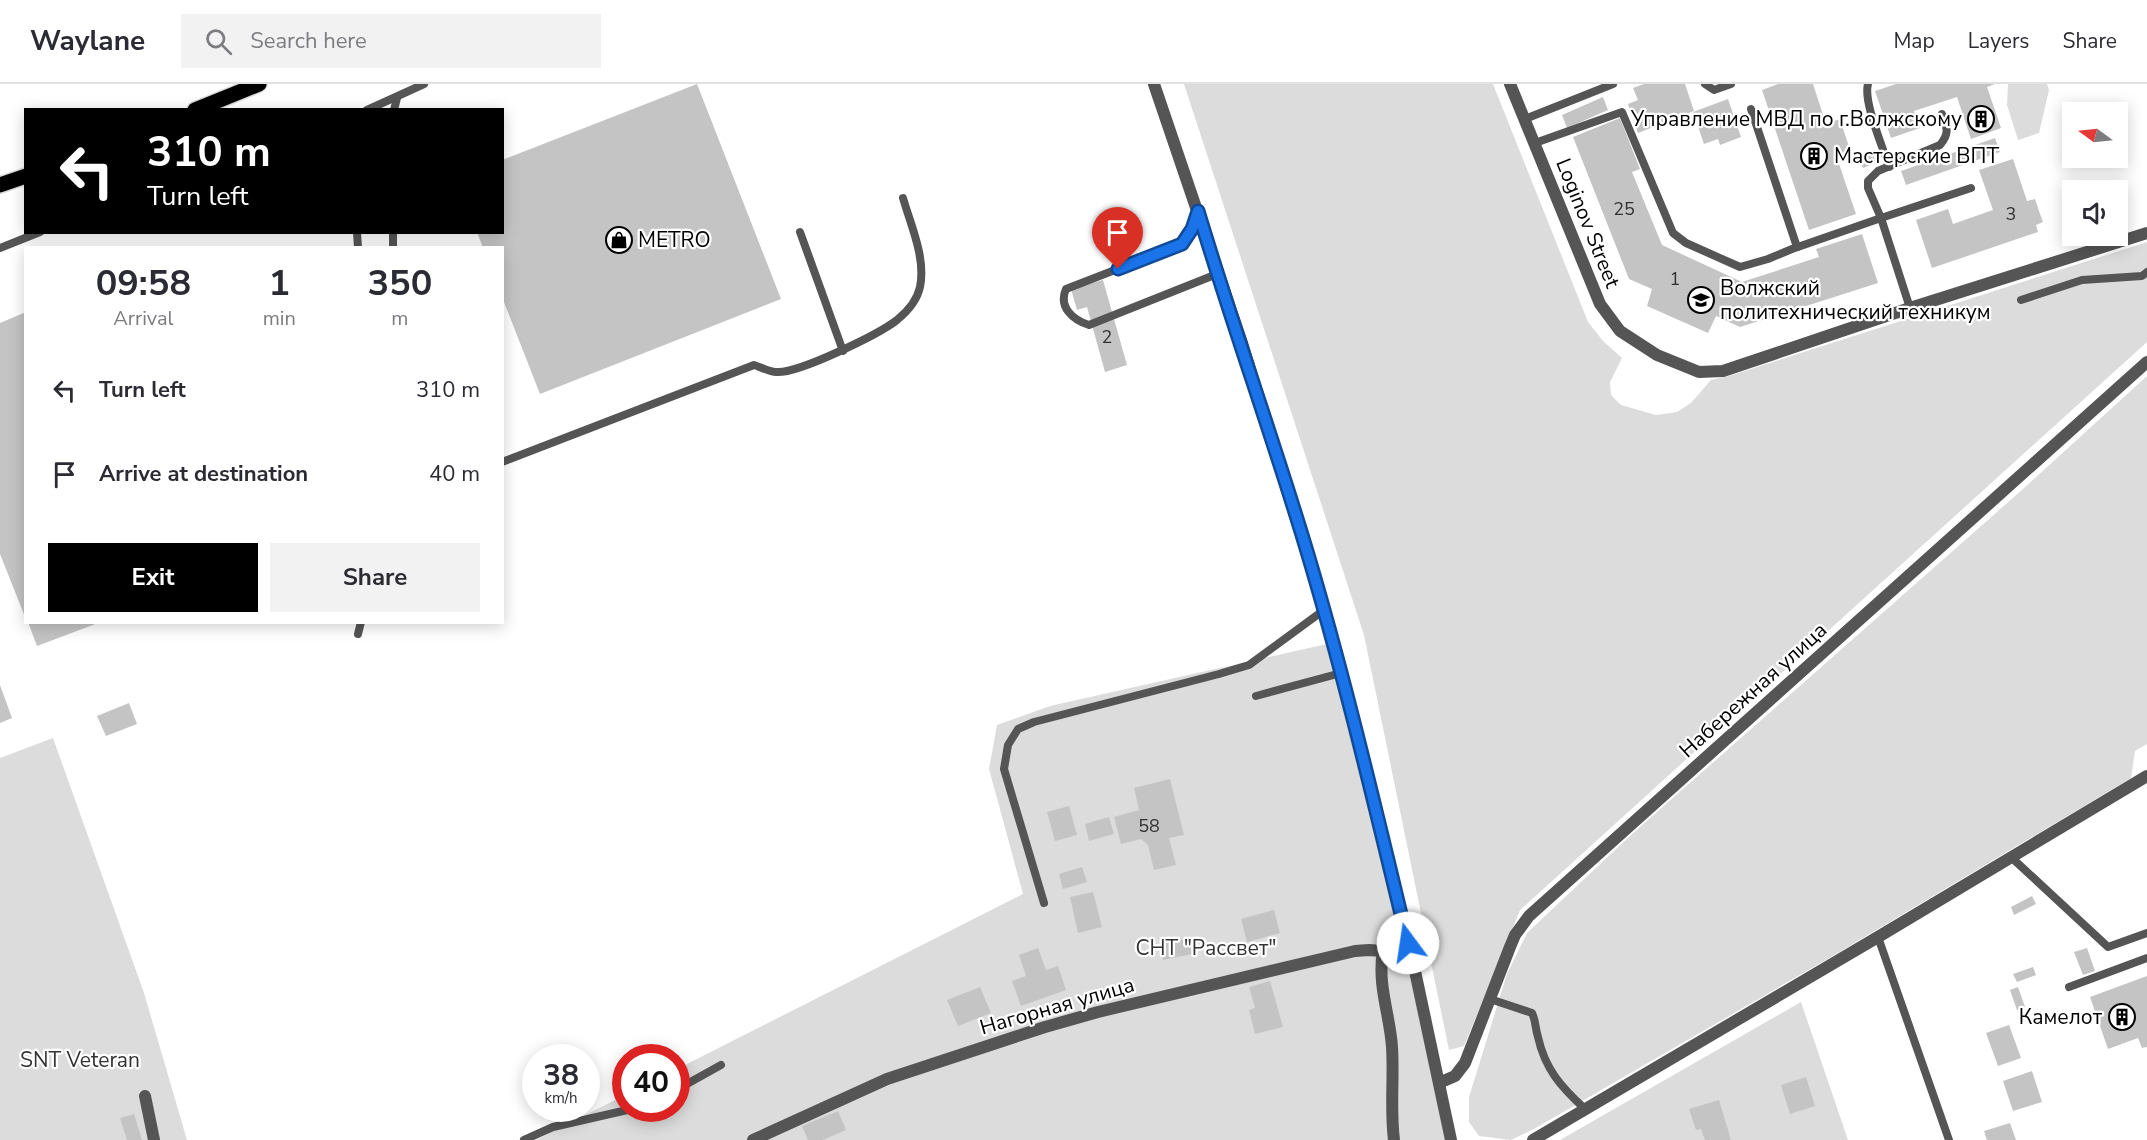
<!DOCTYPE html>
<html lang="en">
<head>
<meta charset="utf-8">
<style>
	body { margin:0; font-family:"Nunito Sans",sans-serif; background:#f2f2f3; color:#2b2b33; height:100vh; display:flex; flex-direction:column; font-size:22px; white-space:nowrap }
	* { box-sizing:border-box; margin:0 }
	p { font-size:20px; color:#7c7c81 }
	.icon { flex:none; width:33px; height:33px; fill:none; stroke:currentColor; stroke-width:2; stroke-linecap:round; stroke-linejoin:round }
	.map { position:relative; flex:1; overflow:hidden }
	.side { position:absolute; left:24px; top:162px; width:480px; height:378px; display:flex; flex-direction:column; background:#fff; border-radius:0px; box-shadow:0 3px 15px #0003 }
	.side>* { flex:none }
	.top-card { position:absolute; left:24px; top:24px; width:480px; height:126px; border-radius:0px; box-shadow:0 3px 15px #0003; background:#000; color:#fff; overflow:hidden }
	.needle { width:39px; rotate:285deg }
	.fabs { position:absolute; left:2062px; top:18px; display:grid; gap:12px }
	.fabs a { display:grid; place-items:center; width:66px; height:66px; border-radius:0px; background:#fff; box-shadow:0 3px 15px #0003; font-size:30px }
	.speed { position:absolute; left:522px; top:960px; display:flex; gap:12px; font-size:30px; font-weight:700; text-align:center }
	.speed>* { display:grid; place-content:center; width:78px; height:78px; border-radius:50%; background:#fff; box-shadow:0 3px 15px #0003; line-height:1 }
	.speed small { font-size:15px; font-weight:400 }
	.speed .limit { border:9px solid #d22; background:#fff; color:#111 }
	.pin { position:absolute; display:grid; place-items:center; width:51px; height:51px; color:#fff; margin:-62px -26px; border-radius:50% 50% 50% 0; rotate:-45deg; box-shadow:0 0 6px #0007 }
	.pin .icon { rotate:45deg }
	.me { position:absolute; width:66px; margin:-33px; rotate:346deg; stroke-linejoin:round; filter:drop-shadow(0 0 4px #0008) }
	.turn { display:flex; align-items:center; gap:21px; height:126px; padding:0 24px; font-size:27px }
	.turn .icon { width:78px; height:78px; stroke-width:2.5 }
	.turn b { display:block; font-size:42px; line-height:51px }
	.eta { display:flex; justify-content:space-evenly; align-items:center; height:102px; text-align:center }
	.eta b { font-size:36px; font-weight:700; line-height:42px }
	.button { display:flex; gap:12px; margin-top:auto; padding:12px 24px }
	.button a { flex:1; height:69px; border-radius:0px; background:#000; color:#fff; font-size:24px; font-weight:700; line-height:69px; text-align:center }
	.button a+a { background:#f2f2f3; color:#2b2b33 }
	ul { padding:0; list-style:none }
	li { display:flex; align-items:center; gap:18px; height:84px; padding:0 24px }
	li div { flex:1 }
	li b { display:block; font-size:22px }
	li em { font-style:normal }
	header { display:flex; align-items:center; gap:36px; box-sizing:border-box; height:84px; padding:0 30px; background:#fff; border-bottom:2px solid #e1e1e2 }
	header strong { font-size:28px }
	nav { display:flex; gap:33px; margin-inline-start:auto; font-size:21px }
	.search { width:420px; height:54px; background:#f2f2f3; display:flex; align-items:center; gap:15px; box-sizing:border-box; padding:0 21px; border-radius:0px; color:#7c7c81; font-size:22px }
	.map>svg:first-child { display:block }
</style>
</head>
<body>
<header>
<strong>Waylane</strong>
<div class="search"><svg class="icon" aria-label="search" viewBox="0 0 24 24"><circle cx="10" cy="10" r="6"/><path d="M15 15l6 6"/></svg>Search here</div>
<nav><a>Map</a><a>Layers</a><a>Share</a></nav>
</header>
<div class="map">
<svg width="2147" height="1056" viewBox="0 0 2147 1056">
	<rect width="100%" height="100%" fill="#fff"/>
	<g fill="#dcdcdc">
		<path d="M 1184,0 L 1493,0 L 1588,238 L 1603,257 L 1622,274 L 1610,298 L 1611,311 L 1621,321 L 1656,331 L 1677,328 L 1691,319 L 1711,296 L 1729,292 L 2147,158 L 2147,258 L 1520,826 L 1464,962 L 1449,966 L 1364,551 Z"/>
		<path d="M 2008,0 L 2047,0 L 2049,6 L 2039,49 L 2018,56 L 2007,21 Z"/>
		<path d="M 2147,292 L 2147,660 L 2135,667 L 2131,694 L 1836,870 L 1534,1045 L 1511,1056 L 1479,1052 L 1469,1038 L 1469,1013 L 1507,890 L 1527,849 L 1632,750 L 2023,405 Z"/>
		<path d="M 1327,560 L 1406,875 L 1447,1056 L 536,1056 L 625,1011 L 626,1024 L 676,1024 L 677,985 L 1023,810 L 989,685 L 997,641 L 1050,622 Z"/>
		<path d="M 53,654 L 144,909 L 187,1056 L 0,1056 L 0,674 Z"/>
		<path d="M 1801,918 L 1848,1056 L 1560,1056 Z"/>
	</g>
	<g fill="#c4c4c4">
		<path d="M 697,0 L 781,215 L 540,310 L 502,213 L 502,164 L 483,164 L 477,148 L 502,148 L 502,76 Z"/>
		<path d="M 1644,0 L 1685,0 L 1694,27 L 1638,49 L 1628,20 L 1638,16 L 1633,4 Z"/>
		<path d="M 1778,0 L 1813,0 L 1826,40 L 1840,35 L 1851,69 L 1837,74 L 1856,130 L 1809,146 L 1762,6 Z"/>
		<path d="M 1896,0 L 1995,0 L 1987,3 L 2001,44 L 1971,55 L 1957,13 L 1914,27 L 1920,44 L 1891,54 L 1875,7 Z"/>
		<path d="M 1603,13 L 1608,26 L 1567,44 L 1562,31 Z"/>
		<path d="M 1728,15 L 1741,53 L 1720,61 L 1718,55 L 1704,60 L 1693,28 Z"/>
		<path d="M 1620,34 L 1640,85 L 1632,88 L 1662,161 L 1742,198 L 1819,173 L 1816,165 L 1862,150 L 1878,199 L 1740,243 L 1716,232 L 1708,249 L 1647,222 L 1652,205 L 1629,195 L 1573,53 Z"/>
		<path d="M 1995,54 L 2000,68 L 1906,101 L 1901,87 Z"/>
		<path d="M 1871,66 L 1876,79 L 1863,84 L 1858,71 Z"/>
		<path d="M 2013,75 L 2027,117 L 2035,115 L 2039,127 L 2043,138 L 2036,141 L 2038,148 L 1932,184 L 1916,136 L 1948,125 L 1953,140 L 1993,126 L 1979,86 Z"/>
		<path d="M 1103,196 L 1127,281 L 1105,288 L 1087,223 L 1077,226 L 1071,205 Z"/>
		<path d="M 26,228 L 26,533 L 25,533 L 0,470 L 0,239 Z"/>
		<path d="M 28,538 L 98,538 L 98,539 L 37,562 Z"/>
		<path d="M 0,601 L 12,634 L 0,639 Z"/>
		<path d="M 129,619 L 137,640 L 106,652 L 97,632 Z"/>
		<path d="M 1170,695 L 1184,751 L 1169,754 L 1176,781 L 1154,786 L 1148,761 L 1141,755 L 1121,760 L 1114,733 L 1139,726 L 1134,704 Z"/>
		<path d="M 1069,722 L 1077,751 L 1055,757 L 1047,728 Z"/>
		<path d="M 1109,733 L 1114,750 L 1089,757 L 1085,740 Z"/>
		<path d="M 1082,783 L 1087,798 L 1063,805 L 1059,790 Z"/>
		<path d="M 1093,808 L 1102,843 L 1078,849 L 1070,813 Z"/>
		<path d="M 2032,812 L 2036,820 L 2014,831 L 2011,823 Z"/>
		<path d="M 1274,826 L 1280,849 L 1247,858 L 1241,835 Z"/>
		<path d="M 1189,854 L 1192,870 L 1163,876 L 1159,860 Z"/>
		<path d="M 1038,864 L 1046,886 L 1058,882 L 1066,906 L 1021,922 L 1012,897 L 1026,892 L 1019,871 Z"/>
		<path d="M 2087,864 L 2095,887 L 2083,891 L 2074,868 Z"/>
		<path d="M 2033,883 L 2036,891 L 2017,898 L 2013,890 Z"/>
		<path d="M 2147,892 L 2147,963 L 2142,964 L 2138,954 L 2108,965 L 2090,913 Z"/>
		<path d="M 1270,897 L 1283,943 L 1255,950 L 1249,926 L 1255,924 L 1249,903 Z"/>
		<path d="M 980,903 L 991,929 L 958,942 L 947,916 Z"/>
		<path d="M 2018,903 L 2025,923 L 2017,926 L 2010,906 Z"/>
		<path d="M 2009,941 L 2021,974 L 1998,982 L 1986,949 Z"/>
		<path d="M 2032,987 L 2042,1018 L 2013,1027 L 2003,997 Z"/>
		<path d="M 1806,993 L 1815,1022 L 1790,1030 L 1781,1001 Z"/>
		<path d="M 1719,1016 L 1731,1056 L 1705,1056 L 1701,1045 L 1696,1046 L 1689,1025 Z"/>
		<path d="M 838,1027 L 846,1046 L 823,1056 L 808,1056 L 802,1042 Z"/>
		<path d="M 134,1030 L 142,1056 L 127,1056 L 120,1034 Z"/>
		<path d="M 2010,1039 L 2016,1056 L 1987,1056 L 1984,1047 Z"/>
	</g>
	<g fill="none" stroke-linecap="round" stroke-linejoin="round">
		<defs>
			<g id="primary">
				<path d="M 195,26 L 259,0"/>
				<path d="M 0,101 L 26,92"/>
			</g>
		</defs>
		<use href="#primary" stroke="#dbdbdb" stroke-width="18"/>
		<g stroke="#555" stroke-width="8">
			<path d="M 1705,0 L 1714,6 L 1731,0"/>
			<path d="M 1868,0 C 1863,18 1883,63 1889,83"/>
			<path d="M 1751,25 L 1797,163"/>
			<path d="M 367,26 L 424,0"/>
			<path d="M 394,26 L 397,14"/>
			<path d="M 1942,30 C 1947,44 1950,49 1940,61 L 1878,87 L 1868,97 L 1868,104 L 1881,134 L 1971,104"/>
			<path d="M 1525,35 L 1613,0"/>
			<path d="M 1535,59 L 1622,28 L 1673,149 L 1686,159 L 1740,183 L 1768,175 L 1792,165 L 1881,134 L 1910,224"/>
			<path d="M 1198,128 L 1192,145 L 1182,160 L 1066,205 C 1058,223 1073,236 1089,241 L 1217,190"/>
			<path d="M 357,148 L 358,164"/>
			<path d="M 800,148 L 843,267"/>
			<path d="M 0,164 L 40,148"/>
			<path d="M 393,164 L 393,148"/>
			<path d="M 2021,216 L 2082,196 L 2142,192 L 2147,188"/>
			<path d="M 502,378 L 754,281 C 761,283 769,288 776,288 C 798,290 879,250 897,236 C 908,227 917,217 920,203 C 926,174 911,142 903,114"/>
			<path d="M 358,550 L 361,538"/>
			<path d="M 1256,612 L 1341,589"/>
			<path d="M 2012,774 L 2108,863 L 2147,849"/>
			<path d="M 1044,819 L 1004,685 L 1008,661 L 1018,645 L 1034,638 L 1219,590 L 1249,581 L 1324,526"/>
			<path d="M 1878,853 L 1949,1056"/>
			<path d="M 2069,903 L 2147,874"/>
			<path d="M 1490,915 L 1532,929 C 1536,937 1535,944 1538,953 C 1545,985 1561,1003 1585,1025"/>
			<path d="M 676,1006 L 721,981"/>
			<path d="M 524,1056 L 553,1043 L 636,1024"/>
		</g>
		<g stroke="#555" stroke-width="12">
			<path d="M 1383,867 C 1377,901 1390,931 1392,963 C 1394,994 1390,1025 1394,1056"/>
			<path d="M 1383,867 L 1391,862 L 1409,859"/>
			<path d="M 145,1012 L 154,1056"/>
			<path d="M 753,1056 L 887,995 L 1045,943 L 1098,928 L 1355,867 L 1369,866 L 1383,867"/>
			<path d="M 1533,1056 L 1878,853 L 2147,692"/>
		</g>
		<g stroke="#555" stroke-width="12">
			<path d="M 1154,0 L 1242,259 L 1324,526 L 1341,589 L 1409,859 L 1451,1056"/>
			<path d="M 1510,0 L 1600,220 L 1620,247 L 1657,271 L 1699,288 L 1723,287 L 1910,224 L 2147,149"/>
			<path d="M 1439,999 L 1455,992 L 1465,979 L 1510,863 L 1515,851 L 1529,832 L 2147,278"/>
		</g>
		<use href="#primary" stroke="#000" stroke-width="15"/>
	</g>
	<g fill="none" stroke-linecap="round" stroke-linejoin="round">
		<defs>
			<path id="route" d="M 1118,185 L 1182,160 L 1192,145 L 1198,127 C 1232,240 1272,351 1306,464 C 1345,594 1376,727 1408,859"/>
		</defs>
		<use href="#route" stroke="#114b97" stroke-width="15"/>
		<use href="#route" stroke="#1a73e8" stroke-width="10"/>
	</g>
	<defs>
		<symbol id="building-ring" viewBox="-11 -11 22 22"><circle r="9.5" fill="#fff" stroke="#000" stroke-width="1.5"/><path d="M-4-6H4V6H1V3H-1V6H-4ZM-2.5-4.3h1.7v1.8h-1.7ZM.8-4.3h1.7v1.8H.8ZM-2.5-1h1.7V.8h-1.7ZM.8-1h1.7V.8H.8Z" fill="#000"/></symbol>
		<symbol id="shop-ring" viewBox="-11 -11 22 22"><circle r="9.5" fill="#fff" stroke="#000" stroke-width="1.5"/><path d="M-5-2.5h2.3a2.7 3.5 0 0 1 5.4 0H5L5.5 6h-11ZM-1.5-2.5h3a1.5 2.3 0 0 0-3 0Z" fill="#000"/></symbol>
		<symbol id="university-ring" viewBox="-11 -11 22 22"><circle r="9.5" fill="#fff" stroke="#000" stroke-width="1.5"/><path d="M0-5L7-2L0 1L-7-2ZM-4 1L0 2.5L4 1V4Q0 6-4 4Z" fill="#000"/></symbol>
	</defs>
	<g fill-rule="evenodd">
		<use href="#building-ring" x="1966" y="20" width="30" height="30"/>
		<use href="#building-ring" x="1799" y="57" width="30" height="30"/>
		<use href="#shop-ring" x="604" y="141" width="30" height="30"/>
		<use href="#university-ring" x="1686" y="201" width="30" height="30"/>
		<use href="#building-ring" x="2107" y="918" width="30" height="30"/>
	</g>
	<g text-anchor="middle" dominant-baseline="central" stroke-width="4.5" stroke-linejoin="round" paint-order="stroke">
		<g font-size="18" fill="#313131">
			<text x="1624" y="125">25</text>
			<text x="2011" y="130">3</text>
			<text x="1675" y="195">1</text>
			<text x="1107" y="253">2</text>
			<text x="1149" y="742">58</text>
		</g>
		<g font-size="21" fill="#000" stroke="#fff" text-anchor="start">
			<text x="1962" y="35" text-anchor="end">Управление МВД по г.Волжскому</text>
			<text x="1834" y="72">Мастерские ВПТ</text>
			<text x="638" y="156">METRO</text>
			<text x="1720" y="204">Волжский<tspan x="1720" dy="24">политехнический техникум</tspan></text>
			<text x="2102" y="933" text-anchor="end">Камелот</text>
		</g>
		<g font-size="21" fill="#000" stroke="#fff">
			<text transform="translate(1588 139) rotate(68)">Loginov Street</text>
			<text transform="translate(1753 606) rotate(-42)">Набережная улица</text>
			<text transform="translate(1057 922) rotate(-16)">Нагорная улица</text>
		</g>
		<g font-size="21" fill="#333" stroke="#fff">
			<text x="1206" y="864">СНТ "Рассвет"</text>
			<text x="80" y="976">SNT Veteran</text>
		</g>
	</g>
</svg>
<div class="fabs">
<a><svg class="needle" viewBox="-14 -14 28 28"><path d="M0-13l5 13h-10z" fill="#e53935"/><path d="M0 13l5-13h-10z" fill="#7c7c81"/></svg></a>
<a><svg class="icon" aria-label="sound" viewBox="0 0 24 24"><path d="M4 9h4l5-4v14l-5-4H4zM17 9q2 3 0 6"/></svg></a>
</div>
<div class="speed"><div>38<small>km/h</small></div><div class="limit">40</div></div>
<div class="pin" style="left:1118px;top:185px;background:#d93025"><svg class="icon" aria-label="arrive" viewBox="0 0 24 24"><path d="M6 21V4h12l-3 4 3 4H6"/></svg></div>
<svg class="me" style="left:1408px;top:859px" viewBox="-20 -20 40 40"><circle r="19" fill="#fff"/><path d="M0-13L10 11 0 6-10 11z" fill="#1a73e8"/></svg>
<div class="top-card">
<div class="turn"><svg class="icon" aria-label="left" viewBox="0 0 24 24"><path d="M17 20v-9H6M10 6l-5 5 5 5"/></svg><div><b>310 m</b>Turn left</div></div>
</div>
<section class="side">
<div class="eta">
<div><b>09:58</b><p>Arrival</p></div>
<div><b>1</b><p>min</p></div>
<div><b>350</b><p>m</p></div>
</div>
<ul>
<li><svg class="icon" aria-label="left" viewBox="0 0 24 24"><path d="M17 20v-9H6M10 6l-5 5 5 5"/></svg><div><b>Turn left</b></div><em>310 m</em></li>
<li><svg class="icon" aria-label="arrive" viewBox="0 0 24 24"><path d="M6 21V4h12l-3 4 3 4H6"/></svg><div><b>Arrive at destination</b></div><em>40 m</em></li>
</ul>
<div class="button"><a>Exit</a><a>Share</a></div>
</section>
</div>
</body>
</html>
